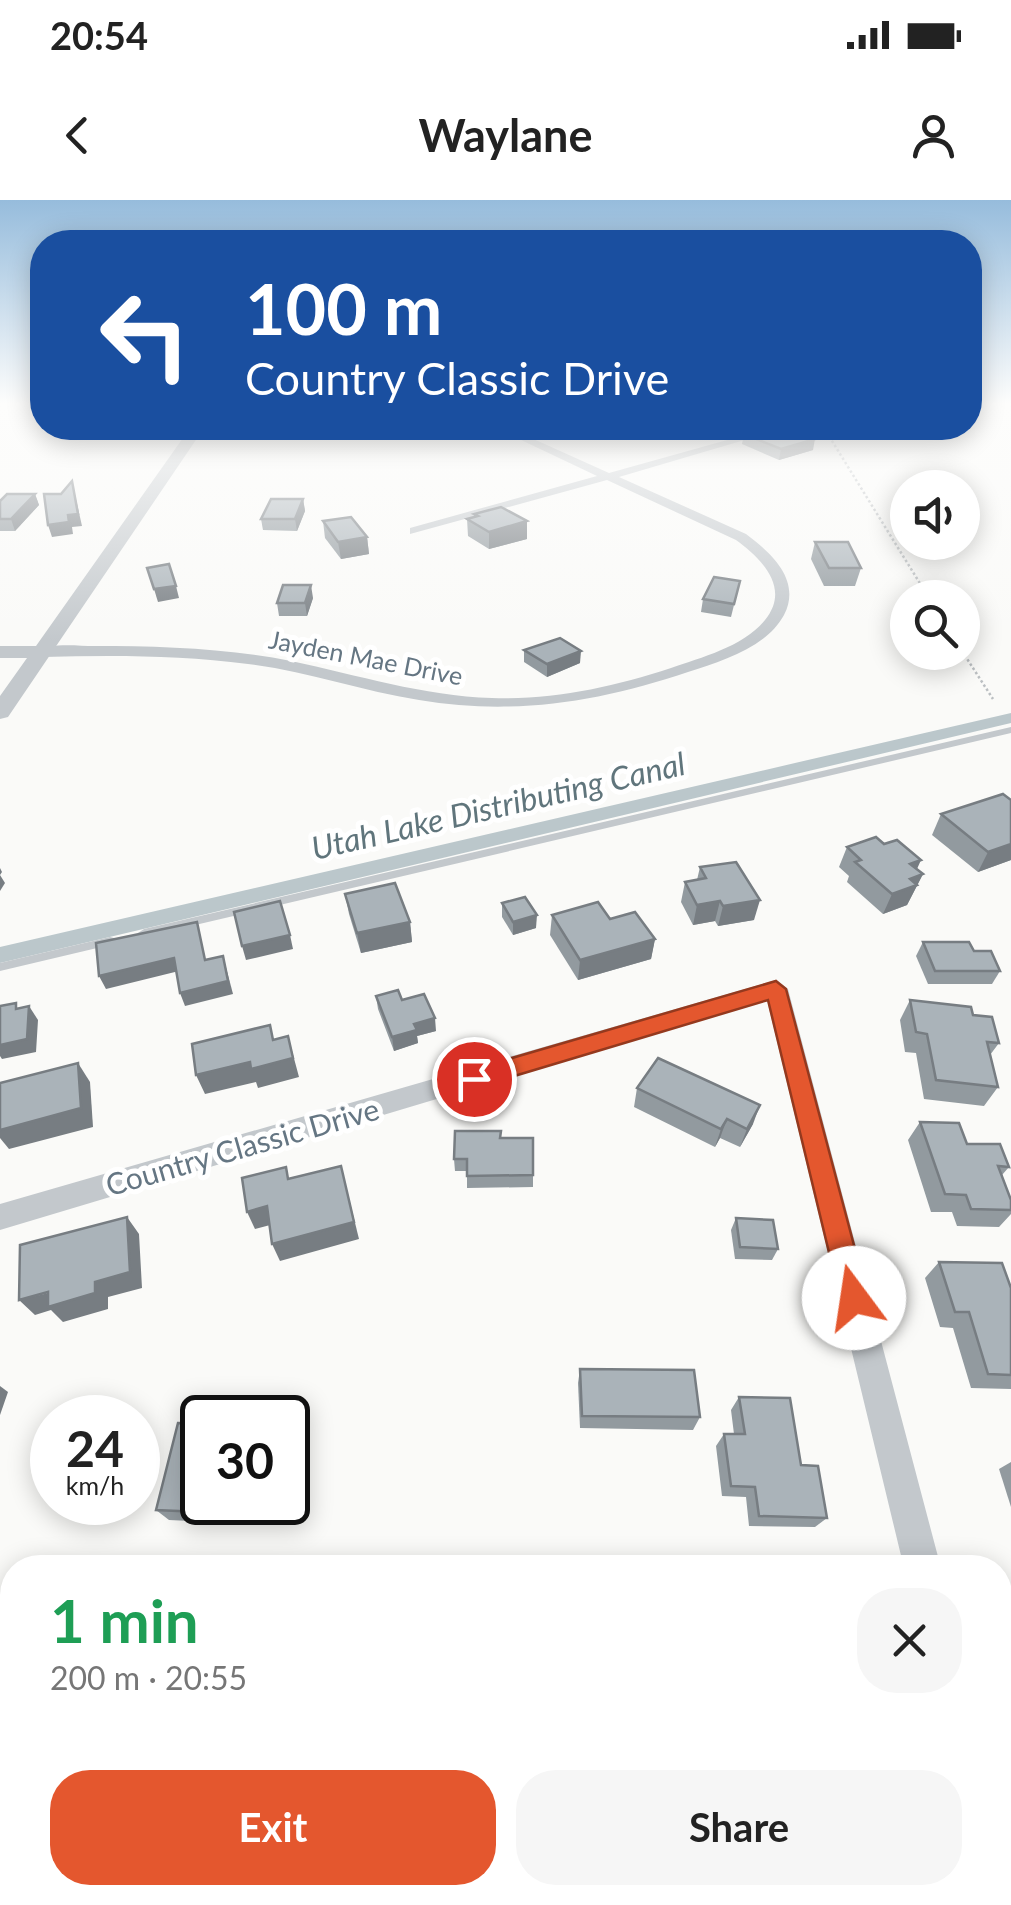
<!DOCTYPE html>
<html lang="en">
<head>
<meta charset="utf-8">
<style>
	body { margin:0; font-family:Lato,sans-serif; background:#f6f6f6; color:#222; height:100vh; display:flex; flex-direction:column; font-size:38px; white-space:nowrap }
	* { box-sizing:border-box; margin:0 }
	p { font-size:32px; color:#767676 }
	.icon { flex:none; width:55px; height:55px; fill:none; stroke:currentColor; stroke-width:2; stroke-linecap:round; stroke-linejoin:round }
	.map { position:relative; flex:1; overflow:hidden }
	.panel { position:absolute; left:0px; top:1355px; width:1012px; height:350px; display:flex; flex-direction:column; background:#fff; border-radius:40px 40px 0 0; box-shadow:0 5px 25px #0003 }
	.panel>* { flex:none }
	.hud { position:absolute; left:30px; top:30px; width:952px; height:210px; border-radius:40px; box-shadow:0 5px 25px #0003; background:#1a4fa0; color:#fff; overflow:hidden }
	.buttons { position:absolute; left:890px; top:270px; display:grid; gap:20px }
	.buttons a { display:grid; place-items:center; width:90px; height:90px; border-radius:50%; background:#fff; box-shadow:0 5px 25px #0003; font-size:50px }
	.speed { position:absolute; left:30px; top:1195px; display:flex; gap:20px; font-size:50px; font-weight:700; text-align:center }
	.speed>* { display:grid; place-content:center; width:130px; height:130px; border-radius:50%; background:#fff; box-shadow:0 5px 25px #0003; line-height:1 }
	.speed small { font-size:25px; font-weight:400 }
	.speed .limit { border:5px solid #111; border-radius:15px; background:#fff; color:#111 }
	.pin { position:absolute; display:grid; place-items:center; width:85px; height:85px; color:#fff; margin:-42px; border:5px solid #fff; border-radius:50%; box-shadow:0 2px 10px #0007 }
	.me { position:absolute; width:110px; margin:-55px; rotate:346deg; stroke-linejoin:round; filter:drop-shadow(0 0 8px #0008) }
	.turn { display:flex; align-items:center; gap:35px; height:210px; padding:0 50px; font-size:45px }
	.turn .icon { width:130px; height:130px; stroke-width:2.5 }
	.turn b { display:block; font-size:70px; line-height:85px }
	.round { display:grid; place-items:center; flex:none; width:105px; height:105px; border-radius:40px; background:#f6f6f6 }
	.headline { display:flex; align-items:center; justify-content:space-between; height:170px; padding:0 50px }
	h1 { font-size:60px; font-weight:700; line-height:75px; color:#1e9e55 }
	.action { display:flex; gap:20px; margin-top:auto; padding:20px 50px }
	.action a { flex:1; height:115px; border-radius:40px; background:#e4572e; color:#fff; font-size:40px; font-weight:700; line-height:115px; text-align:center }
	.action a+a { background:#f6f6f6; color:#222 }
	.status { display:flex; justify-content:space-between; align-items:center; height:70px; padding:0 50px; background:#fff; direction:ltr }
	.status svg { height:28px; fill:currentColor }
	header { display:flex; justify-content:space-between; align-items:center; height:130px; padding:0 50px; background:#fff; font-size:45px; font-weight:700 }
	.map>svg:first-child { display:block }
</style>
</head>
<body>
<div class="status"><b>20:54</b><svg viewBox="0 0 49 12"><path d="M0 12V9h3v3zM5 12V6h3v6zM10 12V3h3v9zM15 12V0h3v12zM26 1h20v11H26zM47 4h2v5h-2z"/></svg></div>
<header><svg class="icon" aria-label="back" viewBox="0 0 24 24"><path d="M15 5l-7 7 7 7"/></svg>Waylane<svg class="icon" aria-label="person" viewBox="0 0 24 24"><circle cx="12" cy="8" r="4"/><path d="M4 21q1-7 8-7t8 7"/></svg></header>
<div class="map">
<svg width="1011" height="1705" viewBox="0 0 1011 1705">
	<rect width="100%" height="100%" fill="#fafaf8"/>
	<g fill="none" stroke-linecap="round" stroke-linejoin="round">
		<path fill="#bbc7cb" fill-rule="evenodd" d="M 1011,513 L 1011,523 L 0,763 L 0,747 Z"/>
		<g stroke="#bbbfc2" stroke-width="2.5" stroke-dasharray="2.5 2.5" stroke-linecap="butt">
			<path d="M 824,228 L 929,398"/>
			<path d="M 962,451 L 993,499"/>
		</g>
		<g fill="#c3c8cc" fill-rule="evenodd">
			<path d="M 1011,527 L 1011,533 L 144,737 L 138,733 L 144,729 Z"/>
			<path d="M 110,737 L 114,738 L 116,741 L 114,744 L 0,771 L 0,763 Z"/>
		</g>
		<g fill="#c3c8cc" fill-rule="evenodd">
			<path d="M 496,228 L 509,228 L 609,273 L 770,228 L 785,228 L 619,277 L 746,334 C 771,353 802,380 784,415 C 766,448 722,461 688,472 C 599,502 513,516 419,500 C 362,491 306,471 248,464 C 180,455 111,455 43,457 L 35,452 C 49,442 77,446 94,446 C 159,446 226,448 291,461 C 358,475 423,496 492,498 C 554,500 613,487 671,468 C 702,457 743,447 765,420 C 791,388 762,359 736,340 L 607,280 L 410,334 L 410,328 L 597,276 Z"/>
			<path d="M 776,780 L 788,789 L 941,1368 L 904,1368 L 767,800 L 0,1030 L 0,1004 Z"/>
			<path d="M 1000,1650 L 1011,1655 L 1011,1705 L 986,1705 L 983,1692 L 1000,1692 Z"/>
		</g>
		<path fill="#c3c8cc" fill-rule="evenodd" d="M 190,228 L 204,228 L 8,517 L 0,519 L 0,496 L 27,458 L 0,458 L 0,446 L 36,446 Z"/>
	</g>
	<g fill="#929a9f">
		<path d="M 540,228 L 601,228 L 601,232 L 566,240 Z"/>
		<path d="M 703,228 L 758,228 L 725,237 Z"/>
		<path d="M 744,234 L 813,250 L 779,260 L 742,244 Z"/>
		<path d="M 35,294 L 39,305 L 15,331 L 0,331 L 0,301 Z"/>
		<path d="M 303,299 L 305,311 L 297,331 L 263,330 L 261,319 Z"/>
		<path d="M 474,314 L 527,321 L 527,339 L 489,349 L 468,336 L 467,319 L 474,317 Z"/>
		<path d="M 323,321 L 367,337 L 369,354 L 341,359 L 325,338 Z"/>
		<path d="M 815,342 L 861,368 L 855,386 L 824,386 L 811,359 Z"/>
		<path d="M 740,381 L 731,417 L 701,412 L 703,399 Z"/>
		<path d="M 313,398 L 307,416 L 279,416 L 277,403 Z"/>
		<path d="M 524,450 L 580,463 L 547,477 L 524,462 Z"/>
		<path d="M 1011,600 L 1011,660 L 978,672 L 932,635 L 941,614 Z"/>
		<path d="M 847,647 L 917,669 L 923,674 L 907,705 L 883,714 L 847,682 L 849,676 L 839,667 Z"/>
		<path d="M 700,667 L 754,720 L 718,726 L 715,721 L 693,725 L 681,702 L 685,682 L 697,680 Z"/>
		<path d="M 345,694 L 410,722 L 412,742 L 361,753 L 349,714 Z"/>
		<path d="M 502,703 L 536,728 L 513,735 L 502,717 Z"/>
		<path d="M 552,715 L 610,719 L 655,739 L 651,759 L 578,780 L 550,735 Z"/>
		<path d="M 923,742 L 974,751 L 1000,771 L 992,784 L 928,784 L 916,756 Z"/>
		<path d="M 376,796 L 402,800 L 436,831 L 417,836 L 418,843 L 394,851 L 378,809 Z"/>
		<path d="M 910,800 L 973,815 L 999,843 L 990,855 L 998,887 L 984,906 L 924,899 L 916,853 L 905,852 L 900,820 Z"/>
		<path d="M 637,888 L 753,924 L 740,947 L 720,938 L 715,947 L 634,907 Z"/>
		<path d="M 920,922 L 967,944 L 1009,967 L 1002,975 L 1011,1000 L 1011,1014 L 999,1027 L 957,1026 L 952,1012 L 931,1012 L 908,940 Z"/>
		<path d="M 500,938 L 533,975 L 533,987 L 467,988 L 467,971 L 455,971 L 454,959 Z"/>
		<path d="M 736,1018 L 778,1049 L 772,1060 L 735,1059 L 731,1030 Z"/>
		<path d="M 939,1062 L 1011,1088 L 1011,1189 L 971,1188 L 953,1128 L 940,1127 L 925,1078 Z"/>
		<path d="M 580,1169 L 700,1217 L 693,1230 L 580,1228 L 578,1183 Z"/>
		<path d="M 739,1197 L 801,1265 L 827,1318 L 815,1327 L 749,1326 L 746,1297 L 722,1296 L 716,1246 L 724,1234 L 734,1234 L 731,1210 Z"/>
		<path d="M 1011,1262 L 1011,1307 L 999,1269 Z"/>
		<path d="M 202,1302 L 238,1302 L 234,1323 L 169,1320 L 156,1310 Z"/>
	</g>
	<g fill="#777d82">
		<path d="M 567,228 L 601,228 L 601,232 L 566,240 Z"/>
		<path d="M 726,228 L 758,228 L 725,237 Z"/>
		<path d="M 815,239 L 813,250 L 779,260 L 781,249 Z"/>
		<path d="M 72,281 L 82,326 L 72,327 L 73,334 L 52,337 L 48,325 L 68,315 Z"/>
		<path d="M 35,294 L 39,305 L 15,331 L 11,319 Z"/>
		<path d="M 303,299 L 305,311 L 297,331 L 295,319 Z"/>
		<path d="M 527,321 L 527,339 L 489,349 L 489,332 Z"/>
		<path d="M 367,337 L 369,354 L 341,359 L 338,342 Z"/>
		<path d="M 311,385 L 313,398 L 307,416 L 305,403 Z"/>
		<path d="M 176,386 L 179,398 L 158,402 L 154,389 Z"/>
		<path d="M 581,451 L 580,463 L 547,477 L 547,464 Z"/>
		<path d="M 1011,644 L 1011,660 L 978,672 L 988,652 Z"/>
		<path d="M 921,660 L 913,678 L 923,674 L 907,705 L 883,714 L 892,694 L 910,664 Z"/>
		<path d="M 0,668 L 2,672 L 0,675 L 5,683 L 0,691 Z"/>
		<path d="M 760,700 L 754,720 L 718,726 L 723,706 Z"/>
		<path d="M 720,701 L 715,721 L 693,725 L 697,705 Z"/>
		<path d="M 537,715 L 536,728 L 513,735 L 513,722 Z"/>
		<path d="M 410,722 L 412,742 L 361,753 L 357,733 Z"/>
		<path d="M 290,735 L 293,749 L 246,760 L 242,746 Z"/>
		<path d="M 655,739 L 651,759 L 578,780 L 580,760 Z"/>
		<path d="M 223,756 L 233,794 L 185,806 L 180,793 Z"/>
		<path d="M 174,758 L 179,771 L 106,789 L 99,776 Z"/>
		<path d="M 29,806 L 38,820 L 36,852 L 2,859 L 0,856 L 0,845 Z"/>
		<path d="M 435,818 L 436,831 L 417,836 L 418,843 L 394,851 L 392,837 L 414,824 Z"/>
		<path d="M 288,836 L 299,877 L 258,888 L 256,882 L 205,894 L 196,875 Z"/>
		<path d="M 78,863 L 90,882 L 93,927 L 9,949 L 0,938 L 0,930 Z"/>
		<path d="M 760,905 L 753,924 L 740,947 L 747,929 Z"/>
		<path d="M 727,919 L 720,938 L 715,947 L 721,929 Z"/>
		<path d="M 341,966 L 359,1039 L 280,1061 L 272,1044 Z"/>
		<path d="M 267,1006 L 274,1024 L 255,1029 L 247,1012 Z"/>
		<path d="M 127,1017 L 139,1034 L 142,1088 L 108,1097 L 108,1109 L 63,1122 L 51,1110 L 35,1115 L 19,1100 L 95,1082 Z"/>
		<path d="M 0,1186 L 8,1192 L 0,1215 Z"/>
		<path d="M 226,1302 L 238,1302 L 234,1323 L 223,1313 Z"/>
	</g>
	<g fill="#aab3b9" stroke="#777d82" stroke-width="2.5">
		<path d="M 766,228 L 789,228 L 815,239 L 781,249 L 744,234 Z"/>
		<path d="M 72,281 L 78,314 L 68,315 L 69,322 L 48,325 L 44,294 L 61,294 Z"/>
		<path d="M 7,294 L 35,294 L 11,319 L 0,319 L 0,301 Z"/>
		<path d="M 271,299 L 303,299 L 295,319 L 261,319 Z"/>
		<path d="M 501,307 L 527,321 L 489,332 L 467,319 L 478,316 L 474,314 Z"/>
		<path d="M 351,317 L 367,337 L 338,342 L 323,321 Z"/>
		<path d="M 815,342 L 848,342 L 861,368 L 829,368 Z"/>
		<path d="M 169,364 L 176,386 L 154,389 L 147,368 Z"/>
		<path d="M 714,377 L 740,381 L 734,404 L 703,399 Z"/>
		<path d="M 283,385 L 311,385 L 305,403 L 277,403 Z"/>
		<path d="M 560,438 L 581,451 L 547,464 L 524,450 Z"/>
		<path d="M 1003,594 L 1011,600 L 1011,644 L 988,652 L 941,614 Z"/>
		<path d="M 876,637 L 884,644 L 897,640 L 921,660 L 910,664 L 923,674 L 910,679 L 917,685 L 892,694 L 855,662 L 861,660 L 847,647 Z"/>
		<path d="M 736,662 L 760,700 L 723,706 L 720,701 L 697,705 L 685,682 L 706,678 L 700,667 Z"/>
		<path d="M 395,683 L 410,722 L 357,733 L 345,694 Z"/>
		<path d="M 525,697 L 537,715 L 513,722 L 502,703 Z"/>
		<path d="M 280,701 L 290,735 L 242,746 L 234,712 Z"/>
		<path d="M 598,702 L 610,719 L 635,712 L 655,739 L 580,760 L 552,715 Z"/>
		<path d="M 197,722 L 205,760 L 223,756 L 228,781 L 180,793 L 174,758 L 99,776 L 96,743 Z"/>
		<path d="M 923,742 L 969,742 L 974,751 L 991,751 L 1000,771 L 935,771 Z"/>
		<path d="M 398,790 L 402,800 L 424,794 L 435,818 L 414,824 L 417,830 L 392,837 L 376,796 Z"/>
		<path d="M 910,800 L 971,807 L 973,815 L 992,817 L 999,843 L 987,842 L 998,887 L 936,880 L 927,834 L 916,832 Z"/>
		<path d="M 16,803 L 16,809 L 29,806 L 27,839 L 0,845 L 0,806 Z"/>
		<path d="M 270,825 L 273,840 L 288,836 L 293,858 L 251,869 L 250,862 L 196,875 L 192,844 Z"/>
		<path d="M 658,858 L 760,905 L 747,929 L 727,919 L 721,929 L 637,888 Z"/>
		<path d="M 78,863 L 81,908 L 0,930 L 0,883 Z"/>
		<path d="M 920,922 L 959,923 L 967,944 L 1000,944 L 1009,967 L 998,966 L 1011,1000 L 1011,1010 L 971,1009 L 966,995 L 945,994 Z"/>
		<path d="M 455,931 L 501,931 L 500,938 L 533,938 L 533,975 L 467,976 L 467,959 L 454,959 Z"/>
		<path d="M 341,966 L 354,1022 L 272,1044 L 267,1006 L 247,1012 L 242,978 L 286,967 L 288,979 Z"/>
		<path d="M 127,1017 L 130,1072 L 95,1082 L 95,1093 L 48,1107 L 48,1092 L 19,1100 L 20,1045 Z"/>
		<path d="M 736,1018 L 773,1020 L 778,1049 L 740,1047 Z"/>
		<path d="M 939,1062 L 1002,1063 L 1011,1088 L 1011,1175 L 988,1174 L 969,1112 L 955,1112 Z"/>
		<path d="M 580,1169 L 694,1170 L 700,1217 L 582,1216 Z"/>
		<path d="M 739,1197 L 790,1198 L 801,1265 L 818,1266 L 827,1318 L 759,1316 L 755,1287 L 731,1286 L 724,1234 L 745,1234 Z"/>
		<path d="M 178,1223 L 202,1224 L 202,1302 L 226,1302 L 223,1313 L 156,1310 Z"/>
	</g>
	<linearGradient id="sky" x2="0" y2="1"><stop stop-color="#96bcdc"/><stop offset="0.46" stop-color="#fdfdfc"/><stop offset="1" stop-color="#fdfdfc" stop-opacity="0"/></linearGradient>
	<rect width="1011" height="442" fill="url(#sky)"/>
	<path fill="#e4572e" stroke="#94391e" stroke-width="2.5" d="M 776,781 L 786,789 L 868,1098 L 864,1107 L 854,1111 L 844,1107 L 840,1098 L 768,800 L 474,888 L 466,885 L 462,879 L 466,872 L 474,869 Z"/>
	<g text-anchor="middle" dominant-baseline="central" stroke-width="10" stroke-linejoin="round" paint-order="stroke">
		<g font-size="25" fill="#657683" stroke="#fff">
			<text transform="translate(366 457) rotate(11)">Jayden Mae Drive</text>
		</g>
		<g font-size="30" fill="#657683" stroke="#fff">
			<text transform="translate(242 946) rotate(-16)">Country Classic Drive</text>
		</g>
		<g font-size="32" font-style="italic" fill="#60757c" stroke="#fff">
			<text transform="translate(498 605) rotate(-13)">Utah Lake Distributing Canal</text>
		</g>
	</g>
</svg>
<div class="buttons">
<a><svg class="icon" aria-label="sound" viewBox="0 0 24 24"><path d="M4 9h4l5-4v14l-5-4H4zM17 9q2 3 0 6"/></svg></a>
<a><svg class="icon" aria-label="search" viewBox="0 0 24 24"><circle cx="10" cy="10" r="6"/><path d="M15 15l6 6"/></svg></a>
</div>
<div class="speed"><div>24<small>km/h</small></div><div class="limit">30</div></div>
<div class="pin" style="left:474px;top:879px;background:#d93025"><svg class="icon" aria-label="arrive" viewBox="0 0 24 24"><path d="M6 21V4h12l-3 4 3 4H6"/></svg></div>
<svg class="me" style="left:854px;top:1098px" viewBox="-20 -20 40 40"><circle r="19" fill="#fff"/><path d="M0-13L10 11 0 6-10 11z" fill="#e4572e"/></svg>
<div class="hud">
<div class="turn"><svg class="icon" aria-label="left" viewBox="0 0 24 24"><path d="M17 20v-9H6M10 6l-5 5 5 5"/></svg><div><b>100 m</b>Country Classic Drive</div></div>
</div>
<section class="panel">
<div class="headline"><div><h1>1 min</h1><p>200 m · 20:55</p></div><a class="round"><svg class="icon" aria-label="close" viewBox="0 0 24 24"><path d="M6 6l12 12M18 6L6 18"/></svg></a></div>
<div class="action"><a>Exit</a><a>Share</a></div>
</section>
</div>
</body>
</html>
